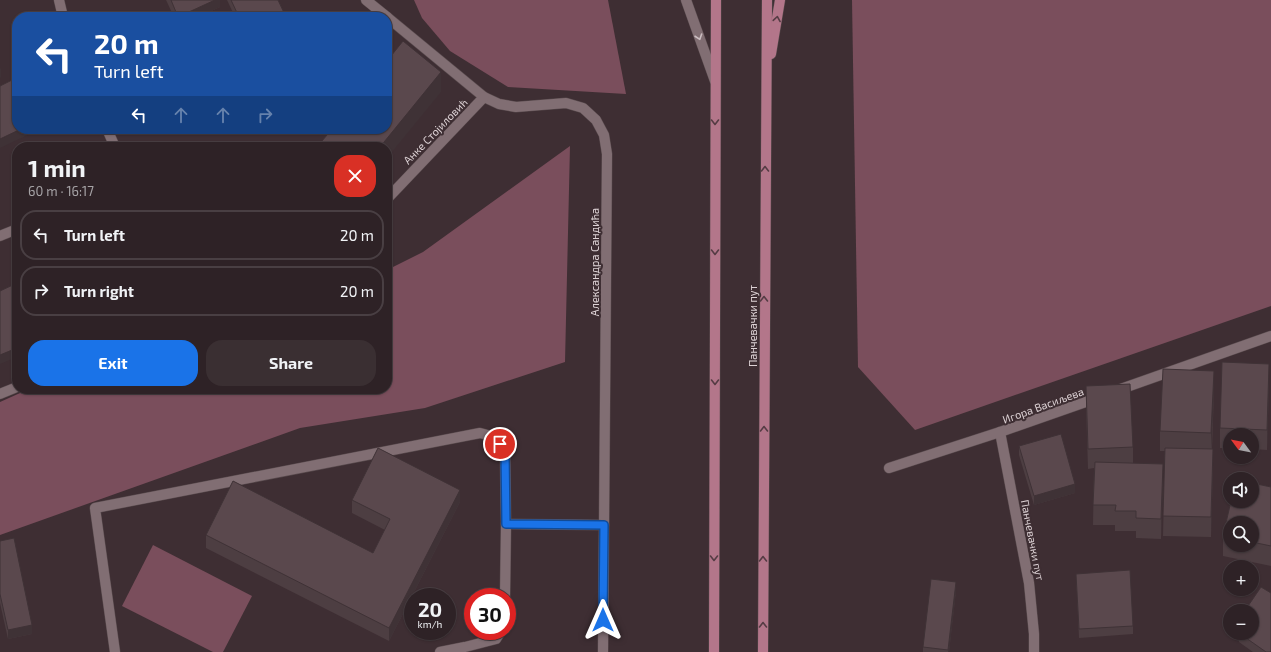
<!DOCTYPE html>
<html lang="en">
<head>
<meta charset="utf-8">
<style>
	body { margin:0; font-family:"Exo 2",sans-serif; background:#3a2f32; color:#f1f3f6; height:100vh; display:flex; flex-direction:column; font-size:15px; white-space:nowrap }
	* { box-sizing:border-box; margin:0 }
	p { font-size:13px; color:#a7a4a7 }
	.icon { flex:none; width:22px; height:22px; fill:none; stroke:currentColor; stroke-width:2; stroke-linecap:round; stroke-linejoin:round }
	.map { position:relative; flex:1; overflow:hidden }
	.panel { position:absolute; left:12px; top:142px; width:380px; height:252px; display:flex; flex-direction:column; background:#2e2226; border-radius:16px; box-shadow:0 1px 3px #0004,0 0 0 1px #493f43 }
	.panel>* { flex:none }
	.top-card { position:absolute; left:12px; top:12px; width:380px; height:122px; border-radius:16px; box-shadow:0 1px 3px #0004,0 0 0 1px #493f43; background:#1a4fa0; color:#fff; overflow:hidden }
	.needle { width:26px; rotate:302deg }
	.controls { position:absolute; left:1223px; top:428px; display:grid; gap:8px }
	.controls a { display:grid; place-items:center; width:36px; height:36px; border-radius:50%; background:#2e2226; box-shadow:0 1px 3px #0004,0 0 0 1px #493f43; font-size:20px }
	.speed { position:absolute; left:404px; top:588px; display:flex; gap:8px; font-size:20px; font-weight:700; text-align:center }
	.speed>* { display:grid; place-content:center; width:52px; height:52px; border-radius:50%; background:#2e2226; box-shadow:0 1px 3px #0004,0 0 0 1px #493f43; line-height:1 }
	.speed small { font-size:10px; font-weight:400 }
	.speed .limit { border:6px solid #d22; background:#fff; color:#111 }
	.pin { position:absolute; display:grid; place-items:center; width:34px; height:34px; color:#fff; margin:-17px; border:2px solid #fff; border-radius:50%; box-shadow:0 1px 4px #0007 }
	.me { position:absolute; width:44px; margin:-22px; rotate:0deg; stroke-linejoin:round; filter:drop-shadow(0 0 3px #0008) }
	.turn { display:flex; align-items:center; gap:14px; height:84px; padding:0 16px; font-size:18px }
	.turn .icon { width:52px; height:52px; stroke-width:2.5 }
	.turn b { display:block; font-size:28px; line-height:34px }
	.lanes { display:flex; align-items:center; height:38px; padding:0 16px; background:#0003; justify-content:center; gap:20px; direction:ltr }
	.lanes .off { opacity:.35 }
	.round { display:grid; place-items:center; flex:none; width:42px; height:42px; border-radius:16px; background:#3a2f32 }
	.overview { display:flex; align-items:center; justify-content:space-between; height:68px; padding:0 16px }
	h1 { font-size:24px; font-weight:700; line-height:30px }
	.cta { display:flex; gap:8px; margin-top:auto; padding:8px 16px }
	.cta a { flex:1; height:46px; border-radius:16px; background:#1a73e8; color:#fff; font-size:16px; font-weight:700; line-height:46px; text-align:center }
	.cta a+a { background:#3a2f32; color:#f1f3f6 }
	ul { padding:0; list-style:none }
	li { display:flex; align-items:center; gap:12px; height:50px; margin:0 8px 6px; padding:0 8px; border:2px solid #493f43; border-radius:16px }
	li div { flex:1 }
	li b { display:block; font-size:15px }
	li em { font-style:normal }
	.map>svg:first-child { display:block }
</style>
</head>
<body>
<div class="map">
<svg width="1271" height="652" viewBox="0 0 1271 652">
	<rect width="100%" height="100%" fill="#3e2e33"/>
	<g fill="#7a4e5c">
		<path d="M 414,0 L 608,0 L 626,94 L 508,87 L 450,51 L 422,18 Z"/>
		<path d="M 852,0 L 1271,0 L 1271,306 L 915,430 L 858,367 Z"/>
		<path d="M 570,146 L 565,362 L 425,408 L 300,428 L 0,535 L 0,402 L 29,389 L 387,389 L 387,270 L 423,252 Z"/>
		<path d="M 153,545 L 252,596 L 223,652 L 213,652 L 122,606 Z"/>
	</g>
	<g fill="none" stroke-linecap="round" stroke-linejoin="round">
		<defs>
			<g id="minor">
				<path d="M 59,0 L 63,17"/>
				<path d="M 366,0 L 387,17"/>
				<path d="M 686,0 L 715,81"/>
				<path d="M 387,17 L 484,97 L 499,104 L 516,107 L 566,103 L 583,108 L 596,120 L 604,135 L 607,154 L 603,652"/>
				<path d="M 107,129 L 115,147"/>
				<path d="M 387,199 L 484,97"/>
				<path d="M 0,236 L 17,229"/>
				<path d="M 1118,390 L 1271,336"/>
				<path d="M 0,394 L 17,387"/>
				<path d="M 1000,432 L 1029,583 L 1034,634 L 1034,652"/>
				<path d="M 889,468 L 1000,432 L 1097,398"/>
				<path d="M 506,524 L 604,525"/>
				<path d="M 115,652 L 95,508 L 480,433 L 495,437 L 505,451 L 506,524 L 505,597"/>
				<path d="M 440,652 L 465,647 L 496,639 L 501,631"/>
			</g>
			<g id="major">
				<path d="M 771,54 L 780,0"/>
				<path d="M 714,652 L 716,0"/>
				<path d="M 763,652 L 767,0"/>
			</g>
		</defs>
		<use href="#minor" stroke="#594b4e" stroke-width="11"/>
		<use href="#major" stroke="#594b4e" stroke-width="11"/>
		<use href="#minor" stroke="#816e73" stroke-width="10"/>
		<use href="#major" stroke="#b3768a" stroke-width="10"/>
	</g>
	<g fill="#4d3e42" fill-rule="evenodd">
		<path d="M 166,0 L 220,0 L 220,7 L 198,17 L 174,17 Z"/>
		<path d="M 227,0 L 278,0 L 286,17 L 235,17 Z"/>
		<path d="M 1269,384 L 1267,450 L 1252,449 L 1252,435 L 1230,435 L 1230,448 L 1220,448 L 1220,428 Z"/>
		<path d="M 1086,386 L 1133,447 L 1133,463 L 1163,484 L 1161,539 L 1136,538 L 1136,531 L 1115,531 L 1115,525 L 1093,525 L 1094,468 L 1088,469 L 1086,406 Z"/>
		<path d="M 1214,391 L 1212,449 L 1213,469 L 1211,537 L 1163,536 L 1165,451 L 1160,451 L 1160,431 Z"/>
		<path d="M 1019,446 L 1075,493 L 1034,505 L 1019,455 Z"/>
		<path d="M 1252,483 L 1271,487 L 1271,566 L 1223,556 L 1223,536 L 1231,501 L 1252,501 ZM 1230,523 L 1252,523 L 1252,545 L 1230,545 Z"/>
		<path d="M 352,500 L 460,502 L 389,641 L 206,548 L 206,535 L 373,553 L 385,530 L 352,513 Z"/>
		<path d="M 0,541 L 32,634 L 8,639 L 0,603 Z"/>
		<path d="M 1076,574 L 1133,626 L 1133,634 L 1079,638 Z"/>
		<path d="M 956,591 L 949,652 L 923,652 L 923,647 Z"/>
		<path d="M 1271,593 L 1271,652 L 1253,652 L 1239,642 L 1239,633 L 1252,633 L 1252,611 L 1246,611 L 1246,609 Z"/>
	</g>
	<g fill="#3f3236">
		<path d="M 215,0 L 220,0 L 220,7 L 198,17 L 178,17 Z"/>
		<path d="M 1,68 L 1,77 L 0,78 L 0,69 Z"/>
		<path d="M 441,72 L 441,92 L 387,158 L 387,147 L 380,147 Z"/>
		<path d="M 21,129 L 36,129 L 36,131 L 0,148 L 0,139 Z"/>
		<path d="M 17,348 L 17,357 L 0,364 L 0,355 Z"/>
		<path d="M 1269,364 L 1269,384 L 1267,450 L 1267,430 Z"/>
		<path d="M 1214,371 L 1214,391 L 1211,453 L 1211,433 Z"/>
		<path d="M 1213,449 L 1213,469 L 1211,537 L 1211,517 Z"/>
		<path d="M 1163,464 L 1163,484 L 1161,539 L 1161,519 Z"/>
		<path d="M 1075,484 L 1075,493 L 1034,505 L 1034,496 Z"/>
		<path d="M 460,490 L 460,502 L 389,641 L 389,628 Z"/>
		<path d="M 956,582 L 956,591 L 949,652 L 948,652 Z"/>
		<path d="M 32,625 L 32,634 L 8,639 L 8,630 Z"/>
	</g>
	<g fill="#5a484d" stroke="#3f3236">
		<path d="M 171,0 L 215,0 L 178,17 Z"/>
		<path d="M 231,0 L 278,0 L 286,17 L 239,17 Z"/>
		<path d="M 403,41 L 441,72 L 380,147 L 317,147 L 332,129 L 387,129 L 387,61 Z"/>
		<path d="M 16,78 L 17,81 L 17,129 L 21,129 L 0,139 L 0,86 Z"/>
		<path d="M 17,283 L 17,348 L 0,355 L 0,291 Z"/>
		<path d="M 1222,362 L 1269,364 L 1267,430 L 1220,428 Z"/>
		<path d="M 1163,369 L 1214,371 L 1211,433 L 1160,431 Z"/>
		<path d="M 1130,384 L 1133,447 L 1088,449 L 1086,386 Z"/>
		<path d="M 1061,434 L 1075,484 L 1034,496 L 1019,446 Z"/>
		<path d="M 378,448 L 460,490 L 389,628 L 206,535 L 233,481 L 373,553 L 390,519 L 352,500 Z"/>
		<path d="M 1165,448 L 1213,449 L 1211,517 L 1163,516 Z"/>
		<path d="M 1095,462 L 1163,464 L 1161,519 L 1136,518 L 1136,511 L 1115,511 L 1116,505 L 1093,505 Z"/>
		<path d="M 1252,483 L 1271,487 L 1271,546 L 1252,542 L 1252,523 L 1230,523 L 1230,537 L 1223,536 L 1231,501 L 1252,501 Z"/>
		<path d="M 14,538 L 32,625 L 8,630 L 0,594 L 0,541 Z"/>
		<path d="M 1130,570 L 1133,626 L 1079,629 L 1076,574 Z"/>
		<path d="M 931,579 L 956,582 L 948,650 L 923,647 Z"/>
		<path d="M 1261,587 L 1271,593 L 1271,652 L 1266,652 L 1239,633 L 1252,633 L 1252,611 L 1248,611 L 1246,609 Z"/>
	</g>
	<defs><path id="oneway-chevron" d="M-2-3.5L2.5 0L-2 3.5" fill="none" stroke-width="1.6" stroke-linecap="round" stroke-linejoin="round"/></defs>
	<g stroke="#553c44">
		<use href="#oneway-chevron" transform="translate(777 19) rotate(-81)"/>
		<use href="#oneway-chevron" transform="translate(715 122) rotate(90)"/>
		<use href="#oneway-chevron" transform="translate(765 169) rotate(-90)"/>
		<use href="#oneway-chevron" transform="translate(715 252) rotate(90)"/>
		<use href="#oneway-chevron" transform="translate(764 299) rotate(-90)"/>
		<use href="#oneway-chevron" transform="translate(715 382) rotate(90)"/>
		<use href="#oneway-chevron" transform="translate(764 429) rotate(-90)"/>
		<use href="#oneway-chevron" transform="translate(714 558) rotate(90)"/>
		<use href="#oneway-chevron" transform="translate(763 559) rotate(-90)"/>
		<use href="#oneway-chevron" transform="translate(763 625) rotate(-90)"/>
	</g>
	<use stroke="#cbbec1" href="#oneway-chevron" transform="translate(699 37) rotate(71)"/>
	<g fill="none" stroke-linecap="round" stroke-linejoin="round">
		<defs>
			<path id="route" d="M 500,444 L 505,452 L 506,524 L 604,525 L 603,620"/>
		</defs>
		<use href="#route" stroke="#114b97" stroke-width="10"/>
		<use href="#route" stroke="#1a73e8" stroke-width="7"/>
	</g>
	<g text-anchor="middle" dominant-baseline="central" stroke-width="4" stroke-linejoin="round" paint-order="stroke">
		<g font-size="11" fill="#ddd2d5" stroke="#3e2e33">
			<text transform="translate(435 131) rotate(-46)">Анке Стојиловић</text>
			<text transform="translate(594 262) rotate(-90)">Александра Сандића</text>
			<text transform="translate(752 326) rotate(-90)">Панчевачки пут</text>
			<text transform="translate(1043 405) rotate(-20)">Игора Васиљева</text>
			<text transform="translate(1033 540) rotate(79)">Панчевачки пут</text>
		</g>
	</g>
</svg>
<div class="controls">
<a><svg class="needle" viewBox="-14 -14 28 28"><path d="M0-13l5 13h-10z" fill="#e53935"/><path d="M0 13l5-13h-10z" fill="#a7a4a7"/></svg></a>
<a><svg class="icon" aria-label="sound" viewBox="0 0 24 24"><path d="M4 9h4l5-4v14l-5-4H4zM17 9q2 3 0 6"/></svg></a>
<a><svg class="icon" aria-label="search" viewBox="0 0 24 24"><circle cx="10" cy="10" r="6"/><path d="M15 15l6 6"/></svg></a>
<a>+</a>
<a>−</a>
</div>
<div class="speed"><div>20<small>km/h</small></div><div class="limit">30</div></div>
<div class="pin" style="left:500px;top:444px;background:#d93025"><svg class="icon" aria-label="arrive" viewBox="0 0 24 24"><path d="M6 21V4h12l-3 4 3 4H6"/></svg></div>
<svg class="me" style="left:603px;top:620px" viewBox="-20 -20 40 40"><path d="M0-17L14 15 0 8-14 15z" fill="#1a73e8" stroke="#fff" stroke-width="4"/></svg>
<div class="top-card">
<div class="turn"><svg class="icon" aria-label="left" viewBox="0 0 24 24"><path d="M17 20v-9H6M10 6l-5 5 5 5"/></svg><div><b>20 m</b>Turn left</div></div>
<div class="lanes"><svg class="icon" aria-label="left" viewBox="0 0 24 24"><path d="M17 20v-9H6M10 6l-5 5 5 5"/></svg><svg class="icon off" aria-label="ahead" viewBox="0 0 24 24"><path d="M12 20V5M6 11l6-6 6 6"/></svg><svg class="icon off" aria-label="ahead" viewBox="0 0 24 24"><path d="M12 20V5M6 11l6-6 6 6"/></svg><svg class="icon off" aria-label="right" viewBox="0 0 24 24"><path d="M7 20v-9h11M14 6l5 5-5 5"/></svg></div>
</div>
<section class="panel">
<div class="overview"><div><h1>1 min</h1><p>60 m · 16:17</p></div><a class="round" style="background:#d93025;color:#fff"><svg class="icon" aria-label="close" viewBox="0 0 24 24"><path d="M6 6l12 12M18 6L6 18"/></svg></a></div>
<ul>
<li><svg class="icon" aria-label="left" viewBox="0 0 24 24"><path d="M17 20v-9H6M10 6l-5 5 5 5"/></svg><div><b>Turn left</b></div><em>20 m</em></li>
<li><svg class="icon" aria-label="right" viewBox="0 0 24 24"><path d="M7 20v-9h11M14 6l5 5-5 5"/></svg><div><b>Turn right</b></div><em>20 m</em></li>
</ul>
<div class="cta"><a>Exit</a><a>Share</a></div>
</section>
</div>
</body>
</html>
